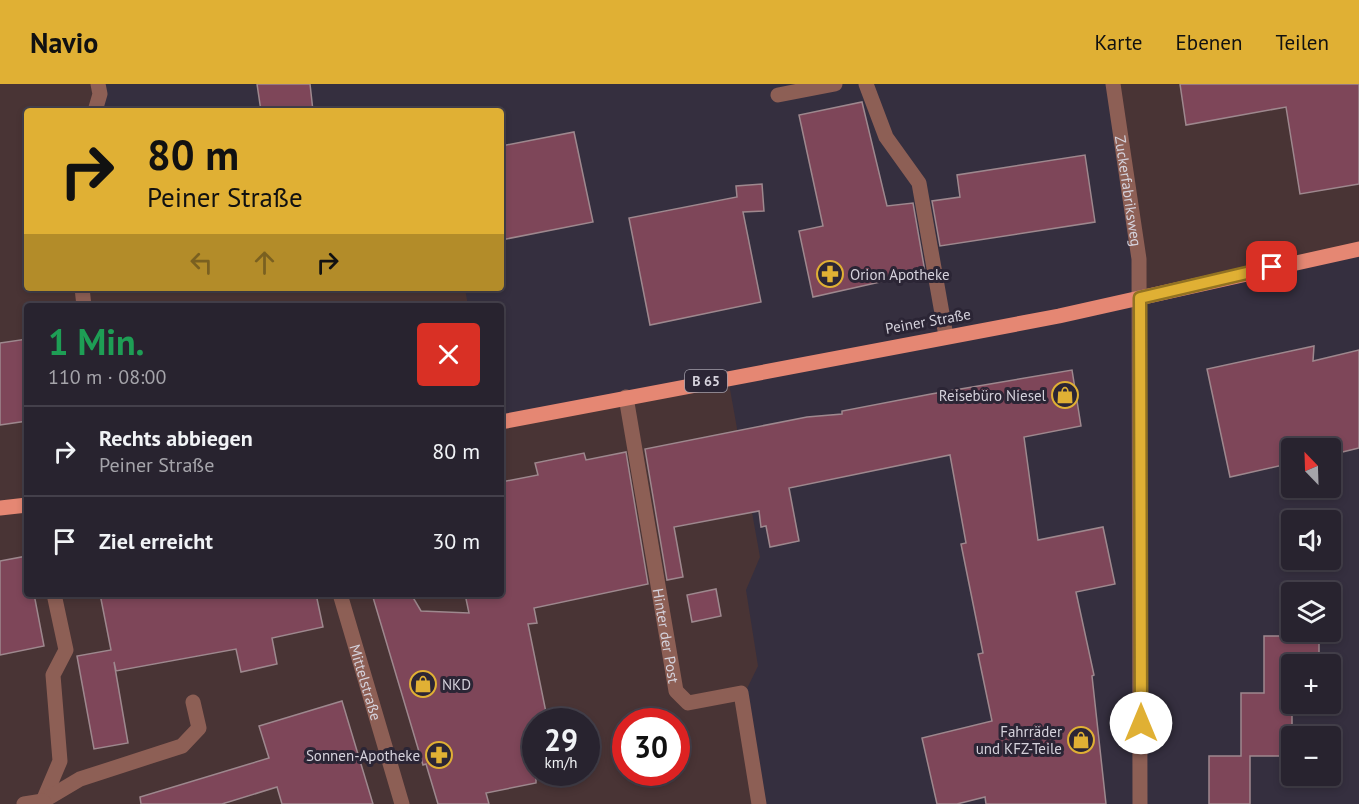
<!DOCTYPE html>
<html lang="de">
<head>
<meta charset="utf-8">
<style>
	body { margin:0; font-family:"PT Sans",sans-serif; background:#302b37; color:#f1f3f6; height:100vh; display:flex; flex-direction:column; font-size:22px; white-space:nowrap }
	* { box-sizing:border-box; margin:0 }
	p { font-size:20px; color:#a5a4aa }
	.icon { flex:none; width:33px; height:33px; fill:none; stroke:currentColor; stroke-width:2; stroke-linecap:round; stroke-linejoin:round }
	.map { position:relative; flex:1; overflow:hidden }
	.drawer { position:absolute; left:24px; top:219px; width:480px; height:294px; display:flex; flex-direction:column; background:#28232f; border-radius:6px; box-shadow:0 3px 9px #0003,0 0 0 2px #44404b }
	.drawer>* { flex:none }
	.hud { position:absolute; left:24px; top:24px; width:480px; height:183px; border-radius:6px; box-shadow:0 3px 9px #0003,0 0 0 2px #44404b; background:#e0b034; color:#111; overflow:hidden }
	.needle { width:39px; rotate:337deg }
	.controls { position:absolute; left:1281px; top:354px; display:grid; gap:12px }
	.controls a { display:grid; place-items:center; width:60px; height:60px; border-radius:6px; background:#28232f; box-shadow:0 3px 9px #0003,0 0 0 2px #44404b; font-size:30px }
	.speed { position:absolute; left:522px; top:624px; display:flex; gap:12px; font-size:30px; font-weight:700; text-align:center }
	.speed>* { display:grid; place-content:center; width:78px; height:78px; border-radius:50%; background:#28232f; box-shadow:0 3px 9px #0003,0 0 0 2px #44404b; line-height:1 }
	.speed small { font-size:15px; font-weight:400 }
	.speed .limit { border:9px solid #d22; background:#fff; color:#111 }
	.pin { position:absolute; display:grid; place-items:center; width:51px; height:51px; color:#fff; margin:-26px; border-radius:12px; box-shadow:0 3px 9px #0006 }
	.me { position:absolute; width:66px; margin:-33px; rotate:0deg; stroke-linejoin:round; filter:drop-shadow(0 0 4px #0008) }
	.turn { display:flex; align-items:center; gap:21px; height:126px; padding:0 24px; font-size:27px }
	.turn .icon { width:78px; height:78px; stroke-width:2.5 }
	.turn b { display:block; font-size:42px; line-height:51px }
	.lanes { display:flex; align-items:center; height:57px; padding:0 24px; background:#0003; justify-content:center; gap:30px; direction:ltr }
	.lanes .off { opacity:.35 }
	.round { display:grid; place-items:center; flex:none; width:63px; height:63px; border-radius:6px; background:#302b37 }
	.summary { display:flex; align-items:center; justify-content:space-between; height:102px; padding:0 24px }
	h1 { font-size:36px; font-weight:600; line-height:45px; color:#1e9e55 }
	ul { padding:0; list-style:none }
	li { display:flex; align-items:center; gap:18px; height:90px; padding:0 24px; border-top:2px solid #44404b }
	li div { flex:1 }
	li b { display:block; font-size:22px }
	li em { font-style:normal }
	header { display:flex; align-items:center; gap:36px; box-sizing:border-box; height:84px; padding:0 30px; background:#e0b034; color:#111 }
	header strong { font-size:28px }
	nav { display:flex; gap:33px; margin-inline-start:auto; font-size:21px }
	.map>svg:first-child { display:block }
</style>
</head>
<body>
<header>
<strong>Navio</strong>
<nav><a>Karte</a><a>Ebenen</a><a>Teilen</a></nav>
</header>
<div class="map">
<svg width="1359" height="720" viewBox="0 0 1359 720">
	<rect width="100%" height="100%" fill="#352f3f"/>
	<g fill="#493435" fill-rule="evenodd">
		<path d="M 0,0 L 100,0 L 97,27 L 27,27 L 27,204 L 465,204 L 468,222 L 27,222 L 27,510 L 501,510 L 501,338 L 728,294 L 760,473 L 746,506 L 758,582 L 742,615 L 759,720 L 0,720 ZM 536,638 L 586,638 L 586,688 L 536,688 ZM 626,638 L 676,638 L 676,688 L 626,688 Z"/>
		<path d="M 1117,0 L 1359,0 L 1359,170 L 1143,214 Z"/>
	</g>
	<g fill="#7e4659" stroke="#9e888e" stroke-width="1.5">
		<path d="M 257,0 L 310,0 L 313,27 L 261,27 Z"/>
		<path d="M 1180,0 L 1359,0 L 1359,100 L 1300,110 L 1286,23 L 1186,41 Z"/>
		<path d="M 862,18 L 887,122 L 913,119 L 925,188 L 813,213 L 799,147 L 823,142 L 799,31 Z"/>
		<path d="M 574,48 L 593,138 L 501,156 L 501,62 Z"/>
		<path d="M 1085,71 L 1095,138 L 940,162 L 932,117 L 960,113 L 957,91 Z"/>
		<path d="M 762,100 L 764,127 L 743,128 L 761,218 L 650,241 L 629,134 L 737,113 L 736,102 Z"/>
		<path d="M 27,255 L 27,337 L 0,341 L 0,259 Z"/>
		<path d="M 1314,262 L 1313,277 L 1359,266 L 1359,364 L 1330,371 L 1330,364 L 1292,364 L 1292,379 L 1230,393 L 1207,285 Z"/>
		<path d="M 1072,286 L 1081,342 L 1024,353 L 1038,456 L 1103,443 L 1115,500 L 1076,508 L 1094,591 L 1092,592 L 1106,720 L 986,720 L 985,713 L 957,720 L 937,720 L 922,654 L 992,637 L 978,570 L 983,569 L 961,460 L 966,459 L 950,371 L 789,404 L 799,457 L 770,463 L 766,442 L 761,443 L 759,427 L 674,443 L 683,493 L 667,496 L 645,365 L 807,333 L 842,330 L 842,327 L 931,310 Z"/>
		<path d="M 626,368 L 648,500 L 534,524 L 537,539 L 528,540 L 548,638 L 536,638 L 536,699 L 486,709 L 489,720 L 438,720 L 426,680 L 423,681 L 372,510 L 411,510 L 421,527 L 469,529 L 465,510 L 501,510 L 501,398 L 538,391 L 535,379 L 584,369 L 586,376 Z"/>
		<path d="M 27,472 L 27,510 L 34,510 L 44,562 L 0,571 L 0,477 Z"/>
		<path d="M 716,505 L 721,532 L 692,538 L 687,511 Z"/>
		<path d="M 100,510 L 316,510 L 323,543 L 272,554 L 277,580 L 241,588 L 236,565 L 116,587 L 114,578 L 128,659 L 94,665 L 77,572 L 111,566 Z"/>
		<path d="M 1264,552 L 1319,552 L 1319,580 L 1292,580 L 1292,672 L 1250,672 L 1250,720 L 1209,720 L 1209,672 L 1241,672 L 1241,609 L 1264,609 Z"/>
		<path d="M 342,617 L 373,720 L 282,720 L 277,703 L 222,720 L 141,720 L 140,713 L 269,674 L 259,642 Z"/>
	</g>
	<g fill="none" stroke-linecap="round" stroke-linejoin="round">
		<g stroke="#8d5f55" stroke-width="15">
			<path d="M 866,0 L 886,53 L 919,99 L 946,252"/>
			<path id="s1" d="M 1113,0 L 1139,175 L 1140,720"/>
			<path d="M 778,11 L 835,0"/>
			<path d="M 95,27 L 100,10 L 98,0"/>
			<path d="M 82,204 L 84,222"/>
			<path id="s2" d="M 626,313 L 676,607 L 688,619 L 741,609 L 759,720"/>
			<path id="s3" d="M 340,510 L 402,720"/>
			<path d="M 43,717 L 60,677 L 53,591 L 66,566 L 54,510"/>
			<path d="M 43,717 L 80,695 L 182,662 L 199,644 L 193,618"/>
			<path d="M 24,720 L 43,717 L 44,720"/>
		</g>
		<g stroke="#e58773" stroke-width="15">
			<path d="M 501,338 L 1059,232 L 1359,165"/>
			<path d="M 0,424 L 27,421"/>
		</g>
	</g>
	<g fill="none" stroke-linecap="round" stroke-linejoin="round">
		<defs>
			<path id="route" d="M 1141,639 L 1140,214 L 1272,183"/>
		</defs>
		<use href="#route" stroke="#927222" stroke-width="15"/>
		<use href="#route" stroke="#e0b034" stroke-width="10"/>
	</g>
	<defs>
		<symbol id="pharmacy-ring" viewBox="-11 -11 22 22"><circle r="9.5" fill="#2b2535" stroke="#e0b034" stroke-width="1.5"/><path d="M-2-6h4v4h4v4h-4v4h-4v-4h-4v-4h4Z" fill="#e0b034"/></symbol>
		<symbol id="shop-ring" viewBox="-11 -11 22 22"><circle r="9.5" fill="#2b2535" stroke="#e0b034" stroke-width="1.5"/><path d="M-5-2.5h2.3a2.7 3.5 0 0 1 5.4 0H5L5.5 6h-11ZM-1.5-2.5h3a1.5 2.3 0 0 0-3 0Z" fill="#e0b034"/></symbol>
	</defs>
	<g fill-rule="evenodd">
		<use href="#pharmacy-ring" x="815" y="175" width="30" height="30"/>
		<use href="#shop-ring" x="1050" y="296" width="30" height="30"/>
		<use href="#shop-ring" x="408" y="585" width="30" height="30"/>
		<use href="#shop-ring" x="1066" y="641" width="30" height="30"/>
		<use href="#pharmacy-ring" x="424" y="656" width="30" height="30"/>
	</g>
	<g text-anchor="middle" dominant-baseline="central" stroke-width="6" stroke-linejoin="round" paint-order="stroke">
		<rect fill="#2b2535" stroke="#a29eaa" stroke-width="1.5" x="685" y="286" width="42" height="22" rx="4.5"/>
		<g font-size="14" font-weight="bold" fill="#d5d2dc">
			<text x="706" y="297">B 65</text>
		</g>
		<g font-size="15" fill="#d5d2dc" stroke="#2b2535">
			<text stroke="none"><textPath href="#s1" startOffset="108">Zuckerfabriksweg</textPath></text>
			<text transform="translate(928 237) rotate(-10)">Peiner Straße</text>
			<text stroke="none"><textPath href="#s2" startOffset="242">Hinter der Post</textPath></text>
			<text stroke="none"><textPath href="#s3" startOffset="92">Mittelstraße</textPath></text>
		</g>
		<g font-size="15" fill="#d5d2dc" stroke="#2b2535" text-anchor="end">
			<text x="850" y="190" text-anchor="start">Orion Apotheke</text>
			<text x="1046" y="311">Reisebüro Niesel</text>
			<text x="442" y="600" text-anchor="start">NKD</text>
			<text x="1062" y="647">Fahrräder<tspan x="1062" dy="17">und KFZ-Teile</tspan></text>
			<text x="420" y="671">Sonnen-Apotheke</text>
		</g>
	</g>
</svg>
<div class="controls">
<a><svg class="needle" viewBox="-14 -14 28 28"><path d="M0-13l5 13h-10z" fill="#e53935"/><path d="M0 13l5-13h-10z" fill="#a5a4aa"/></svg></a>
<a><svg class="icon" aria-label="sound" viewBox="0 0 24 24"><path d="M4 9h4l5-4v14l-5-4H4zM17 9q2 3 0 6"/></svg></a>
<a><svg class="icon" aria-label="layers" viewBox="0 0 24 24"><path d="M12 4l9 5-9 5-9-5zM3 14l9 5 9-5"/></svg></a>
<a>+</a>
<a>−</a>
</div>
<div class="speed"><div>29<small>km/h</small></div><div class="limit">30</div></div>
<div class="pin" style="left:1272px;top:183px;background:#d93025"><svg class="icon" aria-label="arrive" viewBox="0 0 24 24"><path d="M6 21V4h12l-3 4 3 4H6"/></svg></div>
<svg class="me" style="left:1141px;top:639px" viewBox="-20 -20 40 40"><circle r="19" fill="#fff"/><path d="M0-13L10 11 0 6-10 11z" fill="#e0b034"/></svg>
<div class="hud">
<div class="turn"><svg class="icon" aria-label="right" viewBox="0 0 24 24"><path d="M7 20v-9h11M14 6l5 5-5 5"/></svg><div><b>80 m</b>Peiner Straße</div></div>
<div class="lanes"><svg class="icon off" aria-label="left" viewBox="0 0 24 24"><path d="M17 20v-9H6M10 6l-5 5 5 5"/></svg><svg class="icon off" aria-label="ahead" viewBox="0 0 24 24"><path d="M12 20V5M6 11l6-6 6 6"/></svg><svg class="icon" aria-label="right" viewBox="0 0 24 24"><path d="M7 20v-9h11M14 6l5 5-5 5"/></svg></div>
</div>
<section class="drawer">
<div class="summary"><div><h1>1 Min.</h1><p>110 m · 08:00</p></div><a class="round" style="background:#d93025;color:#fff"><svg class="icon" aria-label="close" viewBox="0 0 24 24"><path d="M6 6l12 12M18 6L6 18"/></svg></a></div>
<ul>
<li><svg class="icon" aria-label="right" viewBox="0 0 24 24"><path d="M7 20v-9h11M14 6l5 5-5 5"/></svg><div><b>Rechts abbiegen</b><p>Peiner Straße</p></div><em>80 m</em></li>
<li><svg class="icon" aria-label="arrive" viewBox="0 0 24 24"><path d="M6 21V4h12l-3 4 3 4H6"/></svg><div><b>Ziel erreicht</b></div><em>30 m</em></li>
</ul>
</section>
</div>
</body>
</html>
